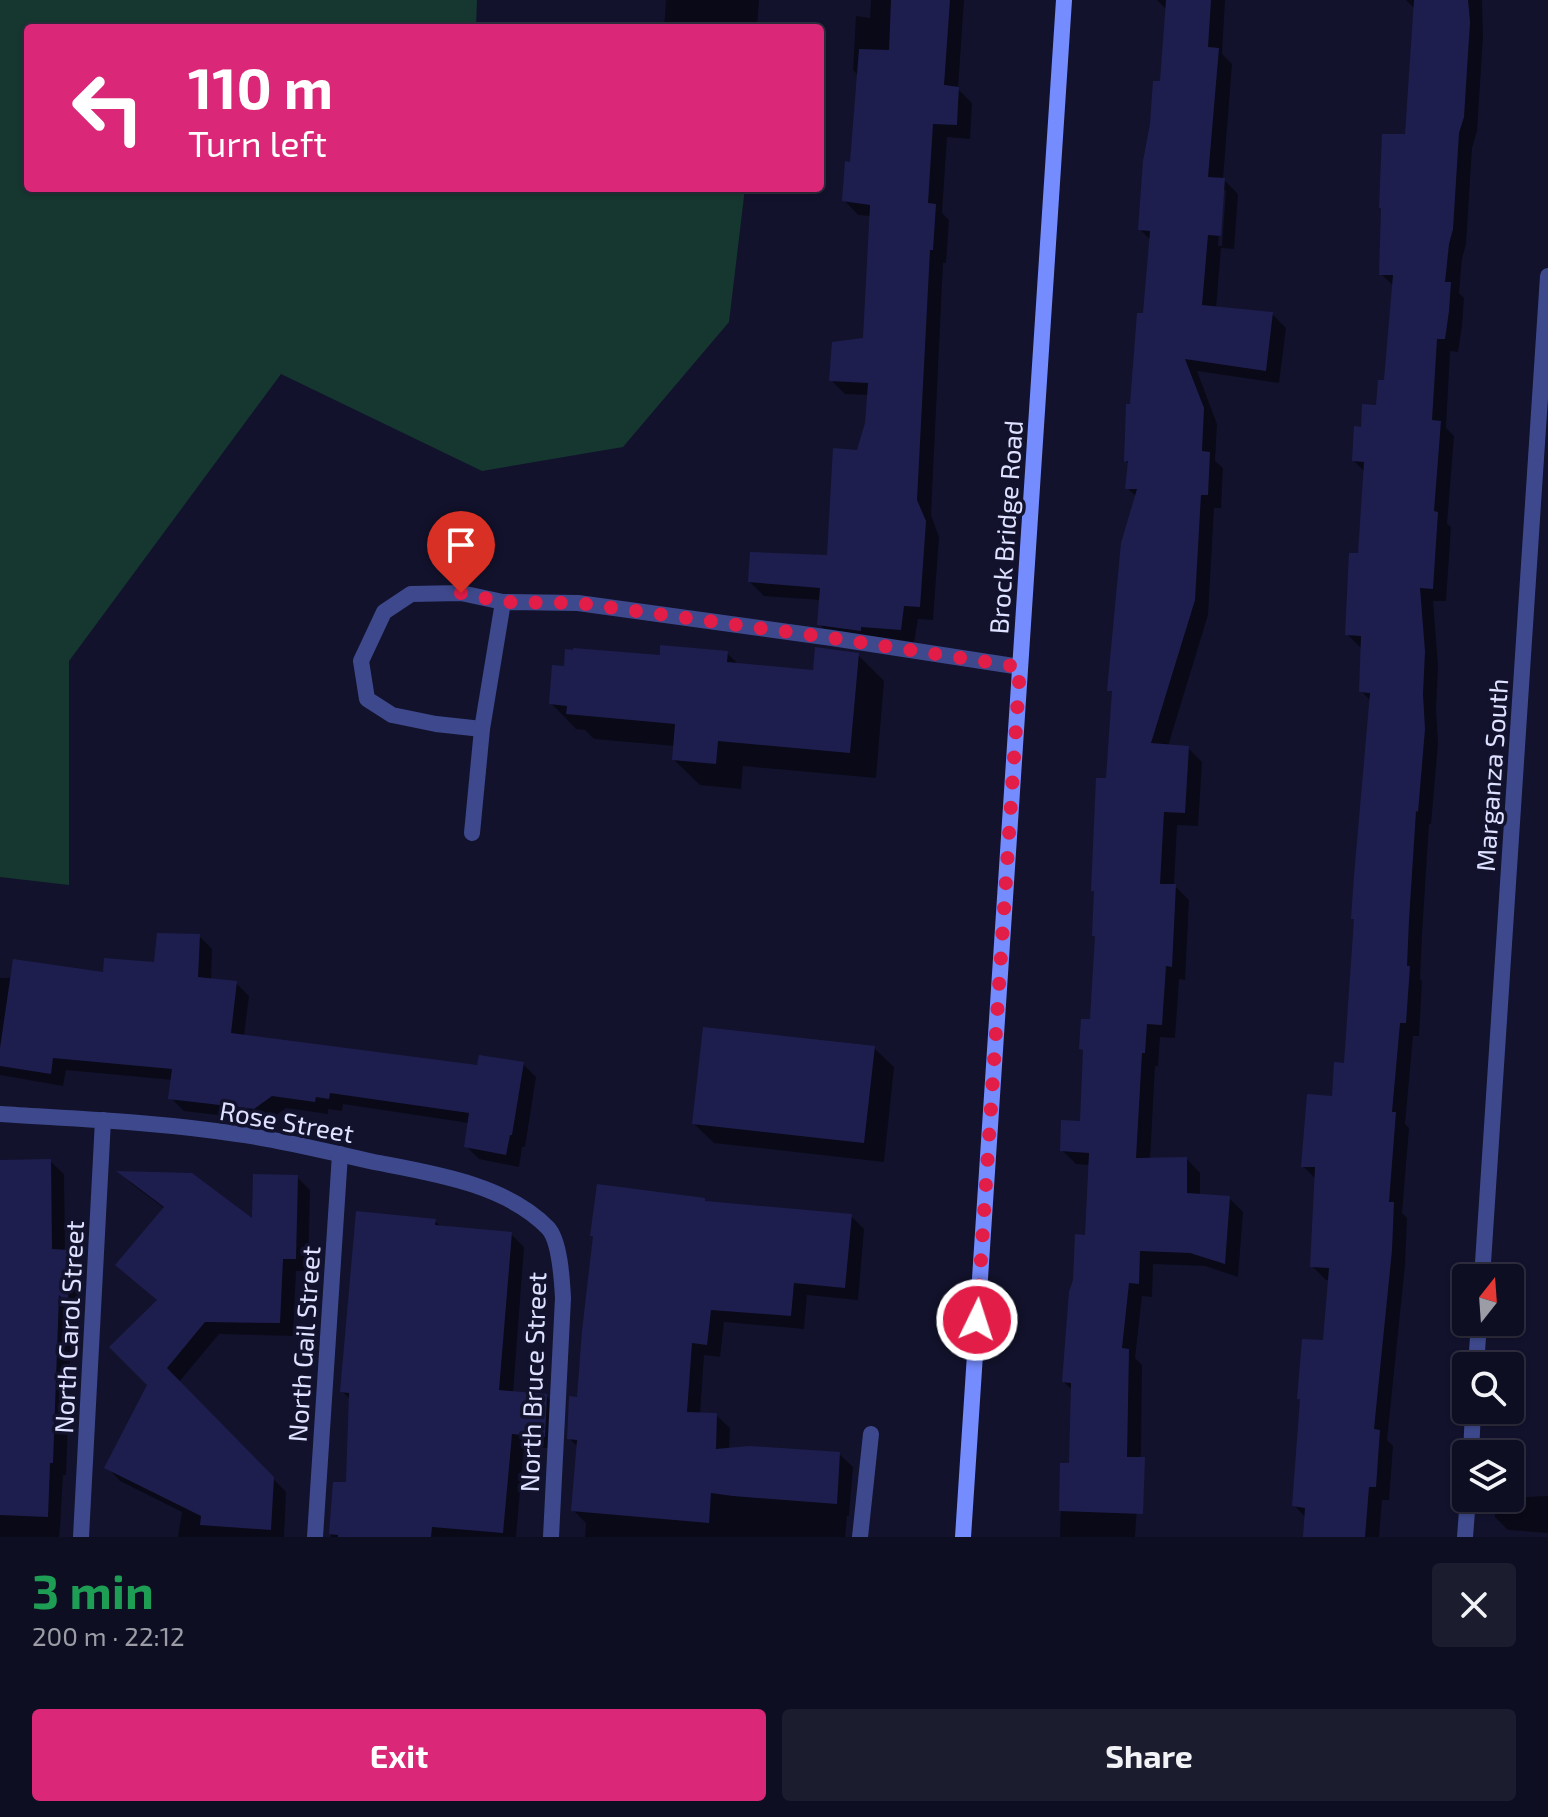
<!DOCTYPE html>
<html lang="en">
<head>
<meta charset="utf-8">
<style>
	body { margin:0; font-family:"Exo 2",sans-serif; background:#1c1c2f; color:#f1f3f6; height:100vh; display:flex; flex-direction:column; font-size:30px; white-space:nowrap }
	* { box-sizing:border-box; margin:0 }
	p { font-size:26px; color:#9b9ca5 }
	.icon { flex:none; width:44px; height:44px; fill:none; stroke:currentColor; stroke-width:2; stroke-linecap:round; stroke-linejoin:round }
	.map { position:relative; height:1537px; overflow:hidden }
	.panel { display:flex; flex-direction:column; background:#0e0e22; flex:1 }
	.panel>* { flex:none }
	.guide { position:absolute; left:24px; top:24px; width:800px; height:168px; border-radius:8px; box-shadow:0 2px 6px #0004,0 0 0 2px #2e2e40; background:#db2777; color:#fff; overflow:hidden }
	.needle { width:52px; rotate:17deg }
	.fabs { position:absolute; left:1452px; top:1264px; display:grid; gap:16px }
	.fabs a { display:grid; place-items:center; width:72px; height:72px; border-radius:8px; background:#0e0e22; box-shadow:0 2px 6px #0004,0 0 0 2px #2e2e40; font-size:40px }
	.pin { position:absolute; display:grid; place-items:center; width:68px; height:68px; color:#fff; margin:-82px -34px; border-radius:50% 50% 50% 0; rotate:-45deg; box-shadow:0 0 8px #0007 }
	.pin .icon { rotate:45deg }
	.me { position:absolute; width:88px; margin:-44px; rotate:4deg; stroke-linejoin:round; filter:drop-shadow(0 0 6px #0008) }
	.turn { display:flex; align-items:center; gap:28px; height:168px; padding:0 32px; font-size:36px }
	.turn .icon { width:104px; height:104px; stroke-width:2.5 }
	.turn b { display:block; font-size:56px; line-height:68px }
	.round { display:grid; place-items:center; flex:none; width:84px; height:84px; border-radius:8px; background:#1c1c2f }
	.head { display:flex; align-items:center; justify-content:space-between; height:136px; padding:0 32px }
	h1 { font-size:48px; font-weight:700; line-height:60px; color:#1e9e55 }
	.primary-button { display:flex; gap:16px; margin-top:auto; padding:16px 32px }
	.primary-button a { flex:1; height:92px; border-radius:8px; background:#db2777; color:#fff; font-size:32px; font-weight:700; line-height:92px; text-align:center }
	.primary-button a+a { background:#1c1c2f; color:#f1f3f6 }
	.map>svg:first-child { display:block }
</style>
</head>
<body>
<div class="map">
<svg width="1548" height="1537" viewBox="0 0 1548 1537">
	<rect width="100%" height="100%" fill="#12122d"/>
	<path fill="#15372f" d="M 0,0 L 477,0 L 476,28 L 28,28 L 28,188 L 745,188 L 729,322 L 623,447 L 482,471 L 281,374 L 69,661 L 69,885 L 0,877 Z"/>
	<g fill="#0007" fill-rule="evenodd">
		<path d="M 666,0 L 759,0 L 757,28 L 664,28 Z"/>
		<path d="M 871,0 L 964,0 L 958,89 L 972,103 L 970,139 L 947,137 L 942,213 L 949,220 L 946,263 L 943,263 L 931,515 L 939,537 L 933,620 L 918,619 L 914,643 L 833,638 L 819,624 L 821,600 L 764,596 L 750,582 L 829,557 L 867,423 L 869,395 L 845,394 L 831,380 L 865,340 L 871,216 L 858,215 L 844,200 L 852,164 L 859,76 L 853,70 L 856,16 L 870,18 Z"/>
		<path d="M 1157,0 L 1225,0 L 1222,54 L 1232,64 L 1223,179 L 1238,194 L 1234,249 L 1221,248 L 1216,308 L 1272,314 L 1286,328 L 1279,383 L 1197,371 L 1217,424 L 1215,461 L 1223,468 L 1221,508 L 1214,508 L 1208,615 L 1168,746 L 1188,748 L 1202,762 L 1198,826 L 1177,825 L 1174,885 L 1189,900 L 1185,980 L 1179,979 L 1175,1038 L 1160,1037 L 1158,1066 L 1155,1066 L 1150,1160 L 1187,1159 L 1200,1173 L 1200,1196 L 1229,1198 L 1243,1212 L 1238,1277 L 1205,1266 L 1153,1264 L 1152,1297 L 1142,1296 L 1135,1358 L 1142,1365 L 1141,1450 L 1135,1537 L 1060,1537 L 1062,1465 L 1071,1466 L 1073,1391 L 1064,1382 L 1087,1237 L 1090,1165 L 1076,1164 L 1062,1150 L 1082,1123 L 1092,1021 L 1097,938 L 1094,935 L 1114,694 L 1110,690 L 1137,497 L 1127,488 L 1130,465 L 1126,461 L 1145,315 L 1151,241 L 1140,229 L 1162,83 L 1167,10 ZM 1222,190 L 1226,190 L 1222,246 L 1218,246 Z"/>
		<path d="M 1406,0 L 1482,0 L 1483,37 L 1477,131 L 1472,148 L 1466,244 L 1462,259 L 1459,293 L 1464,298 L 1462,326 L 1458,352 L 1450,351 L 1446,428 L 1454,436 L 1447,524 L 1451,527 L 1446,601 L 1433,601 L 1438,666 L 1436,709 L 1438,744 L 1431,824 L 1429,824 L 1422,935 L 1420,979 L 1422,981 L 1419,1036 L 1413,1036 L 1405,1124 L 1409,1128 L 1402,1213 L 1407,1218 L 1405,1265 L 1387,1440 L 1393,1446 L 1389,1500 L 1382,1500 L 1379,1537 L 1305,1537 L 1306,1518 L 1294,1505 L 1301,1401 L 1299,1398 L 1325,1342 L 1330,1280 L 1326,1280 L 1312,1266 L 1316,1179 L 1303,1166 L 1334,1098 L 1345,1065 L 1372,702 L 1361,691 L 1361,648 L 1347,634 L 1360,555 L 1365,472 L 1354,461 L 1363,429 L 1378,407 L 1385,382 L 1394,286 L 1381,274 L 1406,136 L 1415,9 Z"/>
		<path d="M 727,653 L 739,665 L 815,672 L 858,655 L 884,681 L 876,778 L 743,766 L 741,789 L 700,785 L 674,760 L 675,746 L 594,739 L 585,730 L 576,729 L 551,703 L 566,668 Z"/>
		<path d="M 199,936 L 212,949 L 211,980 L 236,983 L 249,996 L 244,1036 L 479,1068 L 523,1064 L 536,1077 L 525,1147 L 522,1147 L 519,1167 L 479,1159 L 466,1146 L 469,1123 L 343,1104 L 342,1111 L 328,1109 L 328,1114 L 286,1108 L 268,1121 L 184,1111 L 171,1098 L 173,1080 L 66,1070 L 63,1086 L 0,1075 L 0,978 L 105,974 L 156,964 Z"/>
		<path d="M 874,1048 L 894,1067 L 884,1162 L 714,1143 L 694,1124 Z"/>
		<path d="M 50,1161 L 64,1174 L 65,1251 L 70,1251 L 83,1265 L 81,1314 L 72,1305 L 66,1475 L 63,1475 L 60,1528 L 59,1537 L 0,1537 L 0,1162 Z"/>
		<path d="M 121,1173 L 254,1222 L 297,1177 L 310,1190 L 308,1271 L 296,1271 L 293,1336 L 219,1334 L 179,1382 L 286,1492 L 284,1537 L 178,1537 L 182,1512 L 120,1481 L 107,1467 L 149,1385 L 159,1301 L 118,1265 L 165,1209 L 132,1184 Z"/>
		<path d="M 705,1200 L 707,1203 L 851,1216 L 864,1229 L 858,1300 L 807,1295 L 804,1329 L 724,1322 L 720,1357 L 704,1355 L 700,1414 L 716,1415 L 730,1428 L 729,1450 L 839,1454 L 853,1467 L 849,1516 L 847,1516 L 845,1537 L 585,1537 L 586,1523 L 573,1510 L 579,1448 L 569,1438 L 579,1399 Z"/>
		<path d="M 435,1221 L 442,1228 L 511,1234 L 524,1247 L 513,1393 L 546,1396 L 560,1409 L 558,1449 L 524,1446 L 516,1537 L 331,1537 L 334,1484 L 348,1485 L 351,1400 L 342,1391 Z"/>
		<path d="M 1548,1496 L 1548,1533 L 1508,1530 L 1495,1517 L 1495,1498 Z"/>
	</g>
	<g fill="#1e1e4e">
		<path d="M 891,0 L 950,0 L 944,85 L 959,87 L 958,103 L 957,125 L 933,124 L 928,203 L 936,204 L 933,250 L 930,250 L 917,500 L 926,521 L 920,607 L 904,606 L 901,630 L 861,627 L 861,631 L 817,625 L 820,588 L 748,582 L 750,552 L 827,555 L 833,448 L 857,450 L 865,423 L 868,383 L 829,381 L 832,342 L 863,338 L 870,205 L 842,201 L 845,161 L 850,162 L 859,49 L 889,50 Z"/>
		<path d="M 1166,0 L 1211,0 L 1208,47 L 1219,48 L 1208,177 L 1225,178 L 1221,236 L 1208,235 L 1202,305 L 1273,312 L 1266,371 L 1185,359 L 1204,408 L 1202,451 L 1210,452 L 1208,495 L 1201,495 L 1195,600 L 1151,743 L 1189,746 L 1185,813 L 1164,812 L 1160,884 L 1176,884 L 1172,967 L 1166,966 L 1162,1025 L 1147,1024 L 1145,1053 L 1142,1053 L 1136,1158 L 1187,1157 L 1187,1193 L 1230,1196 L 1225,1264 L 1190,1253 L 1140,1251 L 1139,1284 L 1129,1283 L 1122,1348 L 1129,1349 L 1127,1457 L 1145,1457 L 1143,1514 L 1059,1511 L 1060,1463 L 1069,1463 L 1071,1383 L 1062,1382 L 1069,1292 L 1073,1280 L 1075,1234 L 1085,1235 L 1089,1153 L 1060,1151 L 1061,1120 L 1080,1121 L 1083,1050 L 1079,1049 L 1081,1019 L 1090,1019 L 1095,936 L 1092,936 L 1094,891 L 1091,891 L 1096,778 L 1106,778 L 1112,691 L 1107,691 L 1121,543 L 1137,489 L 1125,489 L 1128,461 L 1124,462 L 1126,404 L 1130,404 L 1137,313 L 1143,313 L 1150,231 L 1138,230 L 1143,161 L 1150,124 L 1153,81 L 1160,81 Z"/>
		<path d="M 1414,0 L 1468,0 L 1470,22 L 1464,117 L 1459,133 L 1453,229 L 1449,244 L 1445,282 L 1451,282 L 1449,311 L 1445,339 L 1437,339 L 1432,420 L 1441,421 L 1434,511 L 1438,512 L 1433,589 L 1420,588 L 1425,651 L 1423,694 L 1425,729 L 1418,812 L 1416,811 L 1409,920 L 1407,966 L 1410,966 L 1406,1023 L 1400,1023 L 1392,1112 L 1396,1112 L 1389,1202 L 1394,1202 L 1392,1250 L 1374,1429 L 1380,1430 L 1376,1487 L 1369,1487 L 1365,1537 L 1303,1537 L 1305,1508 L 1292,1506 L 1300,1399 L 1297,1399 L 1302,1339 L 1323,1340 L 1329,1268 L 1310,1267 L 1315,1167 L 1301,1167 L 1307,1094 L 1332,1096 L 1334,1062 L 1344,1063 L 1354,919 L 1351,919 L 1354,876 L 1370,693 L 1359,692 L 1361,636 L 1345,635 L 1349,553 L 1358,553 L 1364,462 L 1352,461 L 1354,426 L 1361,427 L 1362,404 L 1376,405 L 1378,380 L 1384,380 L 1393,275 L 1379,275 L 1381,208 L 1379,208 L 1382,134 L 1405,134 Z"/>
		<path d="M 660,645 L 728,651 L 727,662 L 813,670 L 815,647 L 859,653 L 850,753 L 718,741 L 716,764 L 672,760 L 675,724 L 566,714 L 567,706 L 549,704 L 552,665 L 564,666 L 565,649 L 573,650 L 573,648 L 660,655 Z"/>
		<path d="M 157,933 L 200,934 L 198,977 L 237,981 L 231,1033 L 477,1065 L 479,1055 L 524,1062 L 512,1135 L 510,1135 L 506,1155 L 464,1147 L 469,1113 L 330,1093 L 329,1099 L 316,1097 L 315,1102 L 272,1096 L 254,1109 L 168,1099 L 172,1069 L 53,1058 L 51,1074 L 0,1066 L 0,1048 L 13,959 L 103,972 L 104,958 L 154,962 Z"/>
		<path d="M 703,1027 L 875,1046 L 864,1143 L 692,1124 Z"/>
		<path d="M 51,1159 L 52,1249 L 70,1250 L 68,1304 L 59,1295 L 53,1463 L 50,1463 L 48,1517 L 0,1515 L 0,1160 Z"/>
		<path d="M 116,1171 L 192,1173 L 252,1218 L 253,1174 L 298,1175 L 296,1259 L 283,1259 L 280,1323 L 205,1322 L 167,1368 L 274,1477 L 271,1530 L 200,1525 L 201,1516 L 104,1468 L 147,1385 L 109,1347 L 157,1300 L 115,1265 L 164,1207 Z"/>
		<path d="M 597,1184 L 705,1198 L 705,1201 L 852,1214 L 845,1288 L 794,1283 L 791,1316 L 711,1310 L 707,1345 L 692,1343 L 687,1412 L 717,1413 L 716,1449 L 749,1446 L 840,1452 L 837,1504 L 733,1496 L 711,1493 L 709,1523 L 571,1511 L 577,1440 L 567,1439 L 569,1396 L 577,1397 L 582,1331 L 593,1236 L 590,1236 Z"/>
		<path d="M 356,1211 L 436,1219 L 435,1225 L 512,1232 L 499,1390 L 547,1394 L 545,1437 L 512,1434 L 503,1533 L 432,1527 L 431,1537 L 338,1537 L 338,1535 L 329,1534 L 333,1482 L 346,1482 L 349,1393 L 340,1392 Z"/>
	</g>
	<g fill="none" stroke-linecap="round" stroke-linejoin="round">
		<g stroke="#3d498c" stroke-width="16">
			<path d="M 482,729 L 436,724 L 392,715 L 367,699 L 361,661 L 384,612 L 411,594 L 461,593 L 503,602"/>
			<path d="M 472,833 L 482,729 L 503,602 L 578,603 L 832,638 L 1020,667"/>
		</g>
		<g stroke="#3d498c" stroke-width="16">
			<path d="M 0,1114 C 78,1119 160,1122 237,1134 C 283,1140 328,1152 374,1162 C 431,1173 506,1184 548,1228 C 560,1241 562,1280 563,1298 L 551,1537"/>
			<path d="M 1482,1278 L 1548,276"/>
			<path d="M 1476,1366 L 1479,1322"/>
			<path d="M 1471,1454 L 1473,1410"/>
			<path d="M 81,1537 L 103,1120"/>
			<path d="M 315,1537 L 340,1154"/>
			<path d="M 860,1537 L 871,1434"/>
			<path d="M 1465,1537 L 1468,1498"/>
		</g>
		<path stroke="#758cff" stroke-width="16" d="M 963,1537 L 1064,0"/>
	</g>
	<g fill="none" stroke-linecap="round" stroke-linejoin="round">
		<path stroke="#e11d48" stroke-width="14" stroke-dasharray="0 25.2" d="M 461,593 L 503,602 L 578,603 L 832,638 L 1020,667 L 977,1320"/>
	</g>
	<g text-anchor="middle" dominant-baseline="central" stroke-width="7" stroke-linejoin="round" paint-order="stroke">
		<g font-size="26" fill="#dee1ff" stroke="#12122d">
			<text transform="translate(1005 527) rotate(-86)">Brock Bridge Road</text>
			<text transform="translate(1491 775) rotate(-86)">Marganza South</text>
			<text transform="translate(287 1121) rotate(10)">Rose Street</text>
			<text transform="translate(68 1327) rotate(-87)">North Carol Street</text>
			<text transform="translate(303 1344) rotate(-86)">North Gail Street</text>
			<text transform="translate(532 1382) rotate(-88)">North Bruce Street</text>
		</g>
	</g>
</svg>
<div class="fabs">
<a><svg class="needle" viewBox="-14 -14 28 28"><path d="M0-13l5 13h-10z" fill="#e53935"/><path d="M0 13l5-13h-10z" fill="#9b9ca5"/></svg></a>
<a><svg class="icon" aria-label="search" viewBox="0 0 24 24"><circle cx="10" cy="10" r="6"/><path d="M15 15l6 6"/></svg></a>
<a><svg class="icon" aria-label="layers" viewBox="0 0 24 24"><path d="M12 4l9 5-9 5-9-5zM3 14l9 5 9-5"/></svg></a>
</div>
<div class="pin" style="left:461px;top:593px;background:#d93025"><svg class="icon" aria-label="arrive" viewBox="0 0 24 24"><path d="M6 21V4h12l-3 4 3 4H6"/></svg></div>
<svg class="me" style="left:977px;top:1320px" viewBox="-20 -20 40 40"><circle r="17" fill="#e11d48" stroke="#fff" stroke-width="3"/><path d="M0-11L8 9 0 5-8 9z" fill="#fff"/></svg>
<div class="guide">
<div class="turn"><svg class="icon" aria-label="left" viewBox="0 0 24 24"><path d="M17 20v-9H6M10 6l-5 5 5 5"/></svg><div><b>110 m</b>Turn left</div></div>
</div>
</div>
<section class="panel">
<div class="head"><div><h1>3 min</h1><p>200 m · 22:12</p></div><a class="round"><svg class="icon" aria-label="close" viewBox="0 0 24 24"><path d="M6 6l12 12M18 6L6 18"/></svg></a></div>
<div class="primary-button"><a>Exit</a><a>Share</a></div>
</section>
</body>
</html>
